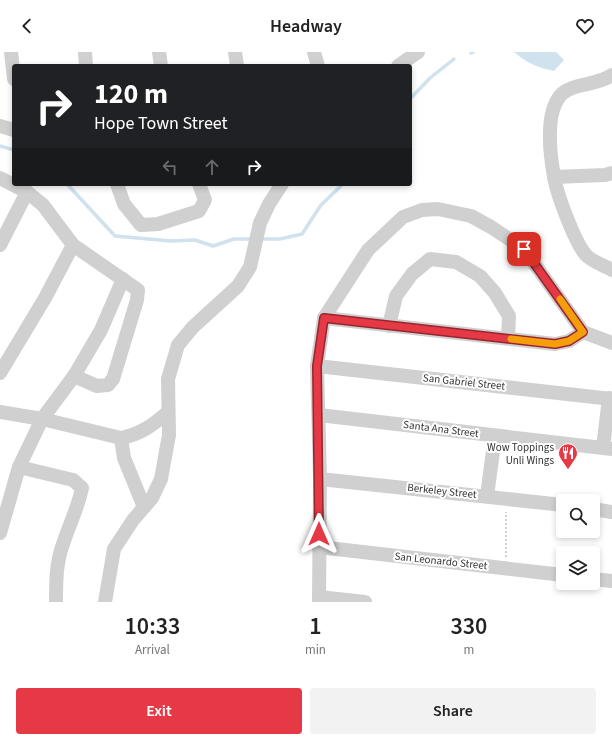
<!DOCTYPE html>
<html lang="en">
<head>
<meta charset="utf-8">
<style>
	body { margin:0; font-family:"Source Sans 3",sans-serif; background:#f2f2f2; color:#222; height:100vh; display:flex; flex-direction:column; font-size:15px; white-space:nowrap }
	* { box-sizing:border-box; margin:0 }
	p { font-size:13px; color:#767676 }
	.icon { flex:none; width:22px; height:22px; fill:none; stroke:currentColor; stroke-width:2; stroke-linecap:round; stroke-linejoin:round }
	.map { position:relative; height:550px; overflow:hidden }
	.drawer { display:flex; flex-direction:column; background:#fff; flex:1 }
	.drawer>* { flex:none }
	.banner { position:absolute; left:12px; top:12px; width:400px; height:122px; border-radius:4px; box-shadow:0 2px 6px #0003; background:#202124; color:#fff; overflow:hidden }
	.fabs { position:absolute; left:556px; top:442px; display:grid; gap:8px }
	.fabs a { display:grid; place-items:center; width:44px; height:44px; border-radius:4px; background:#fff; box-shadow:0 2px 6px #0003; font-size:20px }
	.pin { position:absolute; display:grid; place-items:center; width:34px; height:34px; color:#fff; margin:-17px; border-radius:8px; box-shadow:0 2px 6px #0006 }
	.me { position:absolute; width:44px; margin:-22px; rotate:0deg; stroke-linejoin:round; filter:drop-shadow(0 0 3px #0008) }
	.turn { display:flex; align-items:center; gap:14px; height:84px; padding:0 16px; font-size:18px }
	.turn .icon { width:52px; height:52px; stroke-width:2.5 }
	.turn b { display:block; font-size:28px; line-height:34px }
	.lanes { display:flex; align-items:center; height:38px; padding:0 16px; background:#0003; justify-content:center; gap:20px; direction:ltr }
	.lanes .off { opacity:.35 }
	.eta { display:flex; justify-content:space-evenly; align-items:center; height:68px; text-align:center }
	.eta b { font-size:24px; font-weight:600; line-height:28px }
	.action { display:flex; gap:8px; margin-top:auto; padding:8px 16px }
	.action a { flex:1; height:46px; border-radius:4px; background:#e63946; color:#fff; font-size:16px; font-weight:600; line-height:46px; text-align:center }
	.action a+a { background:#f2f2f2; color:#222 }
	header { display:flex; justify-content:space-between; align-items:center; height:52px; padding:0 16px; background:#fff; font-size:18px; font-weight:600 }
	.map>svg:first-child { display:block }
</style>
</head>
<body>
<header><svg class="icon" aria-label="back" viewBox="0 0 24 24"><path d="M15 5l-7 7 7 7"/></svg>Headway<svg class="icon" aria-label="heart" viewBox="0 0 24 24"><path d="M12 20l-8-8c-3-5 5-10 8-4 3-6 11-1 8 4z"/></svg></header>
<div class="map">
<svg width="612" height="550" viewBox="0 0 612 550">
	<rect width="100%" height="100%" fill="#fff"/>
	<path fill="#cfe2ee" d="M 514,0 L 556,0 L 564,8 L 554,19 C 539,16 526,11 514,0 Z"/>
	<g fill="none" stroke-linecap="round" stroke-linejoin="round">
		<g stroke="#cfe2ee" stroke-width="3.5">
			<path d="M 471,1 L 473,0"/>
			<path d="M 410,47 L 430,26 L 454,7"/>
			<path d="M 0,94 L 14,98"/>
			<path d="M 67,132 L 115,184 L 171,189 L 195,188 L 213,194 L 234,187 L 253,187"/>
			<path d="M 259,187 L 280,187 L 302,182 L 321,153 L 343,132"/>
		</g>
		<path stroke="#cdcdcd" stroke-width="2" stroke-dasharray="2 2" stroke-linecap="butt" d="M 506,505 L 506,460"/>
		<g stroke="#d0d0d0" stroke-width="14">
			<path d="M 11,0 L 14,27"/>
			<path d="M 85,0 L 86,14"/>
			<path d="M 159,0 L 161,14"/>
			<path d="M 235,0 L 237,14"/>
			<path d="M 314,0 L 318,14"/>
			<path d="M 398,14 L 418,0"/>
			<path d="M 612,23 C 597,34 570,31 560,44 C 545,62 550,103 554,124 C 556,140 575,191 586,203 C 592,210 604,213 612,218"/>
			<path d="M 0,74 L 14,78"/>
			<path d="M 554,125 L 605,123 L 612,121"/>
			<path d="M 0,126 L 27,140 L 43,153 L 73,193 L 138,238 L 137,248 L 113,327 L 108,333 L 97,334 L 74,324"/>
			<path d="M 117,132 L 124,152 L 141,173 L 158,172 L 199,159 L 205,148 L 199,132"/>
			<path d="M 0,193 L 27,140"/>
			<path d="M 324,266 L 555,292 L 569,289 L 583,280"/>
			<path d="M 389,274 L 396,244 L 412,222 L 430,207 L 456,210 L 480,224 L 495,241 L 509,264 L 508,286"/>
			<path d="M 317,314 L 612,347"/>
			<path d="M 0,321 L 45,246 L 73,193"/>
			<path d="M 0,360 L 42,367 L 121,386 C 141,382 153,373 168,360"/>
			<path d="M 319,363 L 612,397"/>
			<path d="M 121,386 L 124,406 L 144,455"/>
			<path d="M 603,396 L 609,346"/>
			<path d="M 19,415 L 73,428 L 82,436 C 78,456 69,473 63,492 C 56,511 56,530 56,550"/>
			<path d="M 320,427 L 563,453"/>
			<path d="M 487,444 L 495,384"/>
			<path d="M 593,457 L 612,460"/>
			<path d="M 0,481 L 19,415 L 42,367 L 74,324 L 101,278 L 123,227"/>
			<path d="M 319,495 L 563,523"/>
			<path d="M 593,527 L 612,529"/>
			<path d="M 319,545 L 365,550"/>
			<path d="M 105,550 L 114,497 L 133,468 L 152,446 L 161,427 L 169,383 L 168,327 L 178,293 L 193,275 L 238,234 L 250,215 L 260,171 L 269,152 L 282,132"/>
			<path d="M 319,550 L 320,427 L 317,314 L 324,266 L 368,198 L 403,165 L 422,158 L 438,157 L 471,164 L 491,175 L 524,197 L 583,280 L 612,291"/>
		</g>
	</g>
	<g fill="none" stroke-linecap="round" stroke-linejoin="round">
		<defs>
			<path id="route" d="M 319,482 L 317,314 L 324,266 L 555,292 L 569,289 L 583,280 L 524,197"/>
		</defs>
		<use href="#route" stroke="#96252e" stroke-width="10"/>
		<use href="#route" stroke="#e63946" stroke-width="7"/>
		<path stroke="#f59e0b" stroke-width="7" d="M 511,287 L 555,292 L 569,289 L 583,280 L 560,247"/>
	</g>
	<defs>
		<symbol id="restaurant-pin" viewBox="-11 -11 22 30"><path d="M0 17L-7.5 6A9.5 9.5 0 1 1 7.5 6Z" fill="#e63946" stroke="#fff"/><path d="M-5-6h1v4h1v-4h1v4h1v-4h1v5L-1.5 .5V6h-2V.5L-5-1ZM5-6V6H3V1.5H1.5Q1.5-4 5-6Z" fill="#fff"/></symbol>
	</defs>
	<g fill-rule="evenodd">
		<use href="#restaurant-pin" x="557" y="390" width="22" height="30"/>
	</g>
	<g text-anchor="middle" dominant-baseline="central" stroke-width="4" stroke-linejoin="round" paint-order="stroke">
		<g font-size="11" fill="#333" stroke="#fff">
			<text transform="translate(464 330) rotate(6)">San Gabriel Street</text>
			<text transform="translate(441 377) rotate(7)">Santa Ana Street</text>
			<text transform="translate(442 439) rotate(6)">Berkeley Street</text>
			<text transform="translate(441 509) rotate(6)">San Leonardo Street</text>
		</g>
		<g font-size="11" fill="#333" stroke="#fff" text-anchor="end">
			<text x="554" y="395">Wow Toppings<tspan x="554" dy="13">Unli Wings</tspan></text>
		</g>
	</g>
</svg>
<div class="fabs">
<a><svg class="icon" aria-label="search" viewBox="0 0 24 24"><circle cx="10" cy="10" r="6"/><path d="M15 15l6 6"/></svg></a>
<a><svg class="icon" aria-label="layers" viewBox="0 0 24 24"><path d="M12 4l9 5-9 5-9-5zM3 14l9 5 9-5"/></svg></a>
</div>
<div class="pin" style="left:524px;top:197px;background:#d93025"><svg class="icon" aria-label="arrive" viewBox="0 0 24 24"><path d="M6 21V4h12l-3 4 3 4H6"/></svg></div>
<svg class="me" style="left:319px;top:482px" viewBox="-20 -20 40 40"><path d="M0-17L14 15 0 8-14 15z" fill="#e63946" stroke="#fff" stroke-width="4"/></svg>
<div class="banner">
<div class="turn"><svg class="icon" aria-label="right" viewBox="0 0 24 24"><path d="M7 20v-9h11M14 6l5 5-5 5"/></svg><div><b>120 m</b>Hope Town Street</div></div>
<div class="lanes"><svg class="icon off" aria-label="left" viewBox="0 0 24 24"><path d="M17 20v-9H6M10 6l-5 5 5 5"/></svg><svg class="icon off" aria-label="ahead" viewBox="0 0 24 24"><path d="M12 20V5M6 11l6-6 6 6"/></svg><svg class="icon" aria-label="right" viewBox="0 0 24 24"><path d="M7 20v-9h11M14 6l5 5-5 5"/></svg></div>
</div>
</div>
<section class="drawer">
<div class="eta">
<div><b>10:33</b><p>Arrival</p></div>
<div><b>1</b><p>min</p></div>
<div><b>330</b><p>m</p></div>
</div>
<div class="action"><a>Exit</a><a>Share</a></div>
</section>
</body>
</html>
